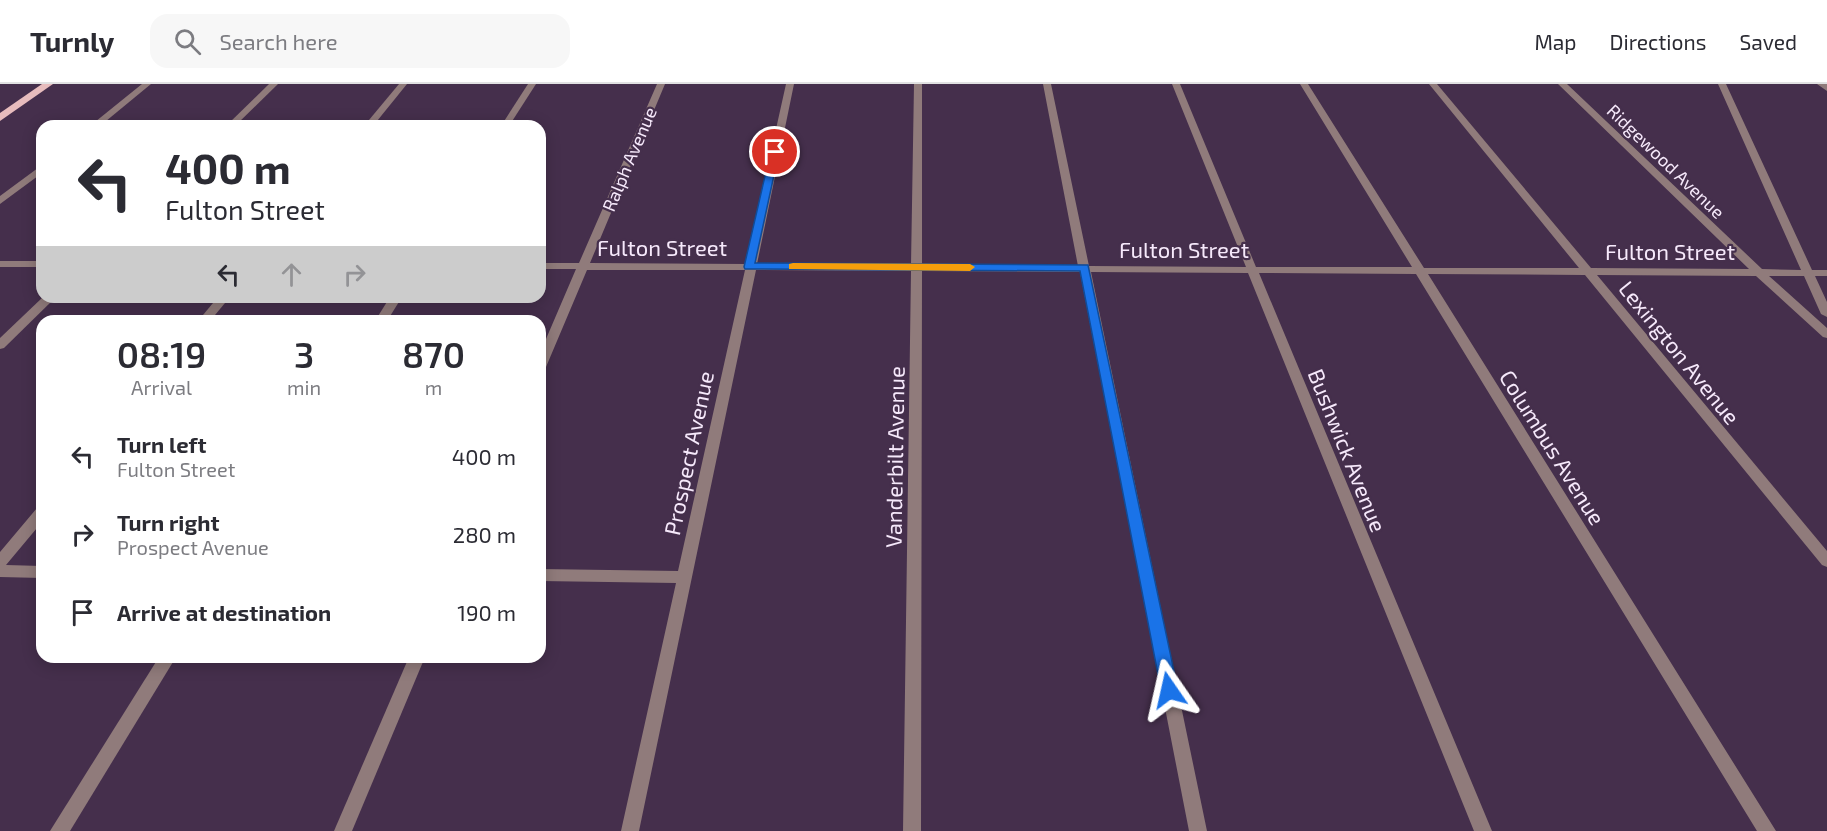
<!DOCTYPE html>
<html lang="en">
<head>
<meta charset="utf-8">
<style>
	body { margin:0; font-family:"Exo 2",sans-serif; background:#f7f7f7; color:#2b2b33; height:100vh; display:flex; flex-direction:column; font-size:22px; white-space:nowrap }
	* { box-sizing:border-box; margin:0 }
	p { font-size:20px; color:#7c7c81 }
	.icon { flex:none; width:33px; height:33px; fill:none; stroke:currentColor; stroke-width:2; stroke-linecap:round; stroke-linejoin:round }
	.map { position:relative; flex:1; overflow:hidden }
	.drawer { position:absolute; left:36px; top:231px; width:510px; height:348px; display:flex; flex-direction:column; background:#fff; border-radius:18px; box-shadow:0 3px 15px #0003 }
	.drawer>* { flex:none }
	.top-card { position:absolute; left:36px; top:36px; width:510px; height:183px; border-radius:18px; box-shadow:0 3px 15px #0003; background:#fff; color:#2b2b33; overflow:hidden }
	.pin { position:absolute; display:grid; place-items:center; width:51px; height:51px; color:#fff; margin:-26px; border:3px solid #fff; border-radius:50%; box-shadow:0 2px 6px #0007 }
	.me { position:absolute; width:66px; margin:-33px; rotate:349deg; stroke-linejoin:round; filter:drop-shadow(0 0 4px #0008) }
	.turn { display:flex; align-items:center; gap:21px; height:126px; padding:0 30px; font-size:27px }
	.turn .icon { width:78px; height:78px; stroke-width:2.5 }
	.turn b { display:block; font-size:42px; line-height:51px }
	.lanes { display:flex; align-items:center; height:57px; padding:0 30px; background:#0003; justify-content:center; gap:30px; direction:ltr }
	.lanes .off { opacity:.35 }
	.eta { display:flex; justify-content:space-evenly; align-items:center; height:102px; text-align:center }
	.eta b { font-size:36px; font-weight:600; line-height:42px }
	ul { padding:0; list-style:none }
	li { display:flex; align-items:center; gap:18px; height:78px; padding:0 30px }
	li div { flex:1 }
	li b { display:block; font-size:22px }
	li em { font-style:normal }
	header { display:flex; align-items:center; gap:36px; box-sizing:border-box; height:84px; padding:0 30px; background:#fff; border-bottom:2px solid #e1e1e2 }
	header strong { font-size:28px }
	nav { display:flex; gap:33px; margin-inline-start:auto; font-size:21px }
	.search { width:420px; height:54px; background:#f7f7f7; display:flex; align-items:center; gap:15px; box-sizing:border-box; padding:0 21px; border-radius:18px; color:#7c7c81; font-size:22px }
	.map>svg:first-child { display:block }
</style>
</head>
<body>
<header>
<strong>Turnly</strong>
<div class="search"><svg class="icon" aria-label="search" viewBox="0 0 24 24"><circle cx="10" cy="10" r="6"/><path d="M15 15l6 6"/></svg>Search here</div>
<nav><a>Map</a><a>Directions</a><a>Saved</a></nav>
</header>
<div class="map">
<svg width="1827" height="747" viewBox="0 0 1827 747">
	<rect width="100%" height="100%" fill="#452f4c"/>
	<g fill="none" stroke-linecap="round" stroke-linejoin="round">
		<g fill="#907b7b" fill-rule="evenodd">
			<path d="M 142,0 L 151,0 L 100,42 L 90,42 Z"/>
			<path d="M 269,0 L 278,0 L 235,42 L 226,42 Z"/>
			<path d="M 399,0 L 407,0 L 373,42 L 364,42 Z"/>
			<path d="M 528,0 L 536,0 L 509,42 L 501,42 Z"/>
			<path d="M 657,0 L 665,0 L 590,179 L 746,180 L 786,0 L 794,0 L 757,180 L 911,181 L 914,0 L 922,0 L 922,181 L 1078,182 L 1043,0 L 1051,0 L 1089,182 L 1246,183 L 1172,0 L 1180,0 L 1256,183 L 1412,183 L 1300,0 L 1308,0 L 1424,184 L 1579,184 L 1429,0 L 1437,0 L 1591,184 L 1749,185 L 1558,0 L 1567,0 L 1762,185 L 1801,186 L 1718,0 L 1726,0 L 1812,186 L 1827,186 L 1827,192 L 1815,192 L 1827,218 L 1827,233 L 1821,230 L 1804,192 L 1769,192 L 1827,244 L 1827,254 L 1823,253 L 1756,192 L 1597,191 L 1827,467 L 1827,483 L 1822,481 L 1585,191 L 1428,190 L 1776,747 L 1757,747 L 1416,190 L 1259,189 L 1492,747 L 1474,747 L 1248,189 L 1091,188 L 1207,747 L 1189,747 L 1080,188 L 922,187 L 921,747 L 903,747 L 911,187 L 756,186 L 639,747 L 621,747 L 676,499 L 540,497 L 540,485 L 678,487 L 745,186 L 587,186 L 546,283 L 540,287 L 540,269 L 576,185 L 540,185 L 540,179 L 579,179 Z"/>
			<path d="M 1817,0 L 1827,0 L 1827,7 Z"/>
			<path d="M 42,81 L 42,89 L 0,120 L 0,112 Z"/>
			<rect x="0" y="177" width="42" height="6"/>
			<path d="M 43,213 L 56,213 L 4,264 L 0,265 L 0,254 Z"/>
			<path d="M 218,213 L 230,213 L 210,237 L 198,237 Z"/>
			<path d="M 390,213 L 402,213 L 387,237 L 375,237 Z"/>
			<path d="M 42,423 L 42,438 L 6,481 L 42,482 L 42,494 L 0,493 L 0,468 L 37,424 Z"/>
			<path d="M 159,573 L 176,573 L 70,747 L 50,747 Z"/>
			<path d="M 409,573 L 425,573 L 352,747 L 334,747 Z"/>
		</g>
		<path fill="#e7bcbd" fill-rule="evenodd" d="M 42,0 L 53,0 L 0,37 L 0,29 Z"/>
	</g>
	<path fill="#1a73e8" stroke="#114b97" stroke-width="1.5" d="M 771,66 L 779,68 L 755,179 L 1088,181 L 1178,606 L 1175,611 L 1169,614 L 1163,611 L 1161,606 L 1080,187 L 745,185 L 744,183 Z"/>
	<path fill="#f59e0b" d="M 793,179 L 970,180 L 975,183 L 970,187 L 789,185 L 789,180 Z"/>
	<g text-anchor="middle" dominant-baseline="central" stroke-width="4.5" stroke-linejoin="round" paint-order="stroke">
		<g font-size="18" fill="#f6e9fb" stroke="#452f4c">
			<text transform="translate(629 75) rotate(-67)">Ralph Avenue</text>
			<text transform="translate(1666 77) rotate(44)">Ridgewood Avenue</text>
		</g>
		<g font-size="22" fill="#f6e9fb" stroke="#452f4c">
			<text x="662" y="163">Fulton Street</text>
			<text x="1184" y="165">Fulton Street</text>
			<text x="1670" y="167">Fulton Street</text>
			<text transform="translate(1680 268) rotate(51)">Lexington Avenue</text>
			<text transform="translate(1553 363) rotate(58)">Columbus Avenue</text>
			<text transform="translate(1348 366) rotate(68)">Bushwick Avenue</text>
			<text transform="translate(688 369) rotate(-78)">Prospect Avenue</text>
			<text transform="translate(894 373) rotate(-89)">Vanderbilt Avenue</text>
		</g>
	</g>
</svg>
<div class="pin" style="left:775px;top:68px;background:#d93025"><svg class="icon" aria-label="arrive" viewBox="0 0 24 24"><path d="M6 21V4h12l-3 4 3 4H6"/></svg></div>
<svg class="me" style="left:1169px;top:606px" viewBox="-20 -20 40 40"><path d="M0-17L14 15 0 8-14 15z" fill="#1a73e8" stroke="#fff" stroke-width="4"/></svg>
<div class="top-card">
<div class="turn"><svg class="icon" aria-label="left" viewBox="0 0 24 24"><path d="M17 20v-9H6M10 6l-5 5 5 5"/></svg><div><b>400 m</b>Fulton Street</div></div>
<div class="lanes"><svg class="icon" aria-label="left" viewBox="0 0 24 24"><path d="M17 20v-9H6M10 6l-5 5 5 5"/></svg><svg class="icon off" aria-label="ahead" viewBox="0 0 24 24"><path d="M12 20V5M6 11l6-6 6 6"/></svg><svg class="icon off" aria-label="right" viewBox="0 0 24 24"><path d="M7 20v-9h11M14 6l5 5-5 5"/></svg></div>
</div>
<section class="drawer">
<div class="eta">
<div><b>08:19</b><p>Arrival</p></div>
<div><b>3</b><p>min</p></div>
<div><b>870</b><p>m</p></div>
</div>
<ul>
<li><svg class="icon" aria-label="left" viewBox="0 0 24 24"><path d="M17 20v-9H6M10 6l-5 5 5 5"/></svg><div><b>Turn left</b><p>Fulton Street</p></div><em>400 m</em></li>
<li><svg class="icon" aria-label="right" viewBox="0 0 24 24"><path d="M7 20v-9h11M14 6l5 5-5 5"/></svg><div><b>Turn right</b><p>Prospect Avenue</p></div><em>280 m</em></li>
<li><svg class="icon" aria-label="arrive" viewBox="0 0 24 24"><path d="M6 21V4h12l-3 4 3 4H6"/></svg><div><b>Arrive at destination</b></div><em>190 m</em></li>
</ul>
</section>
</div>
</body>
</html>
